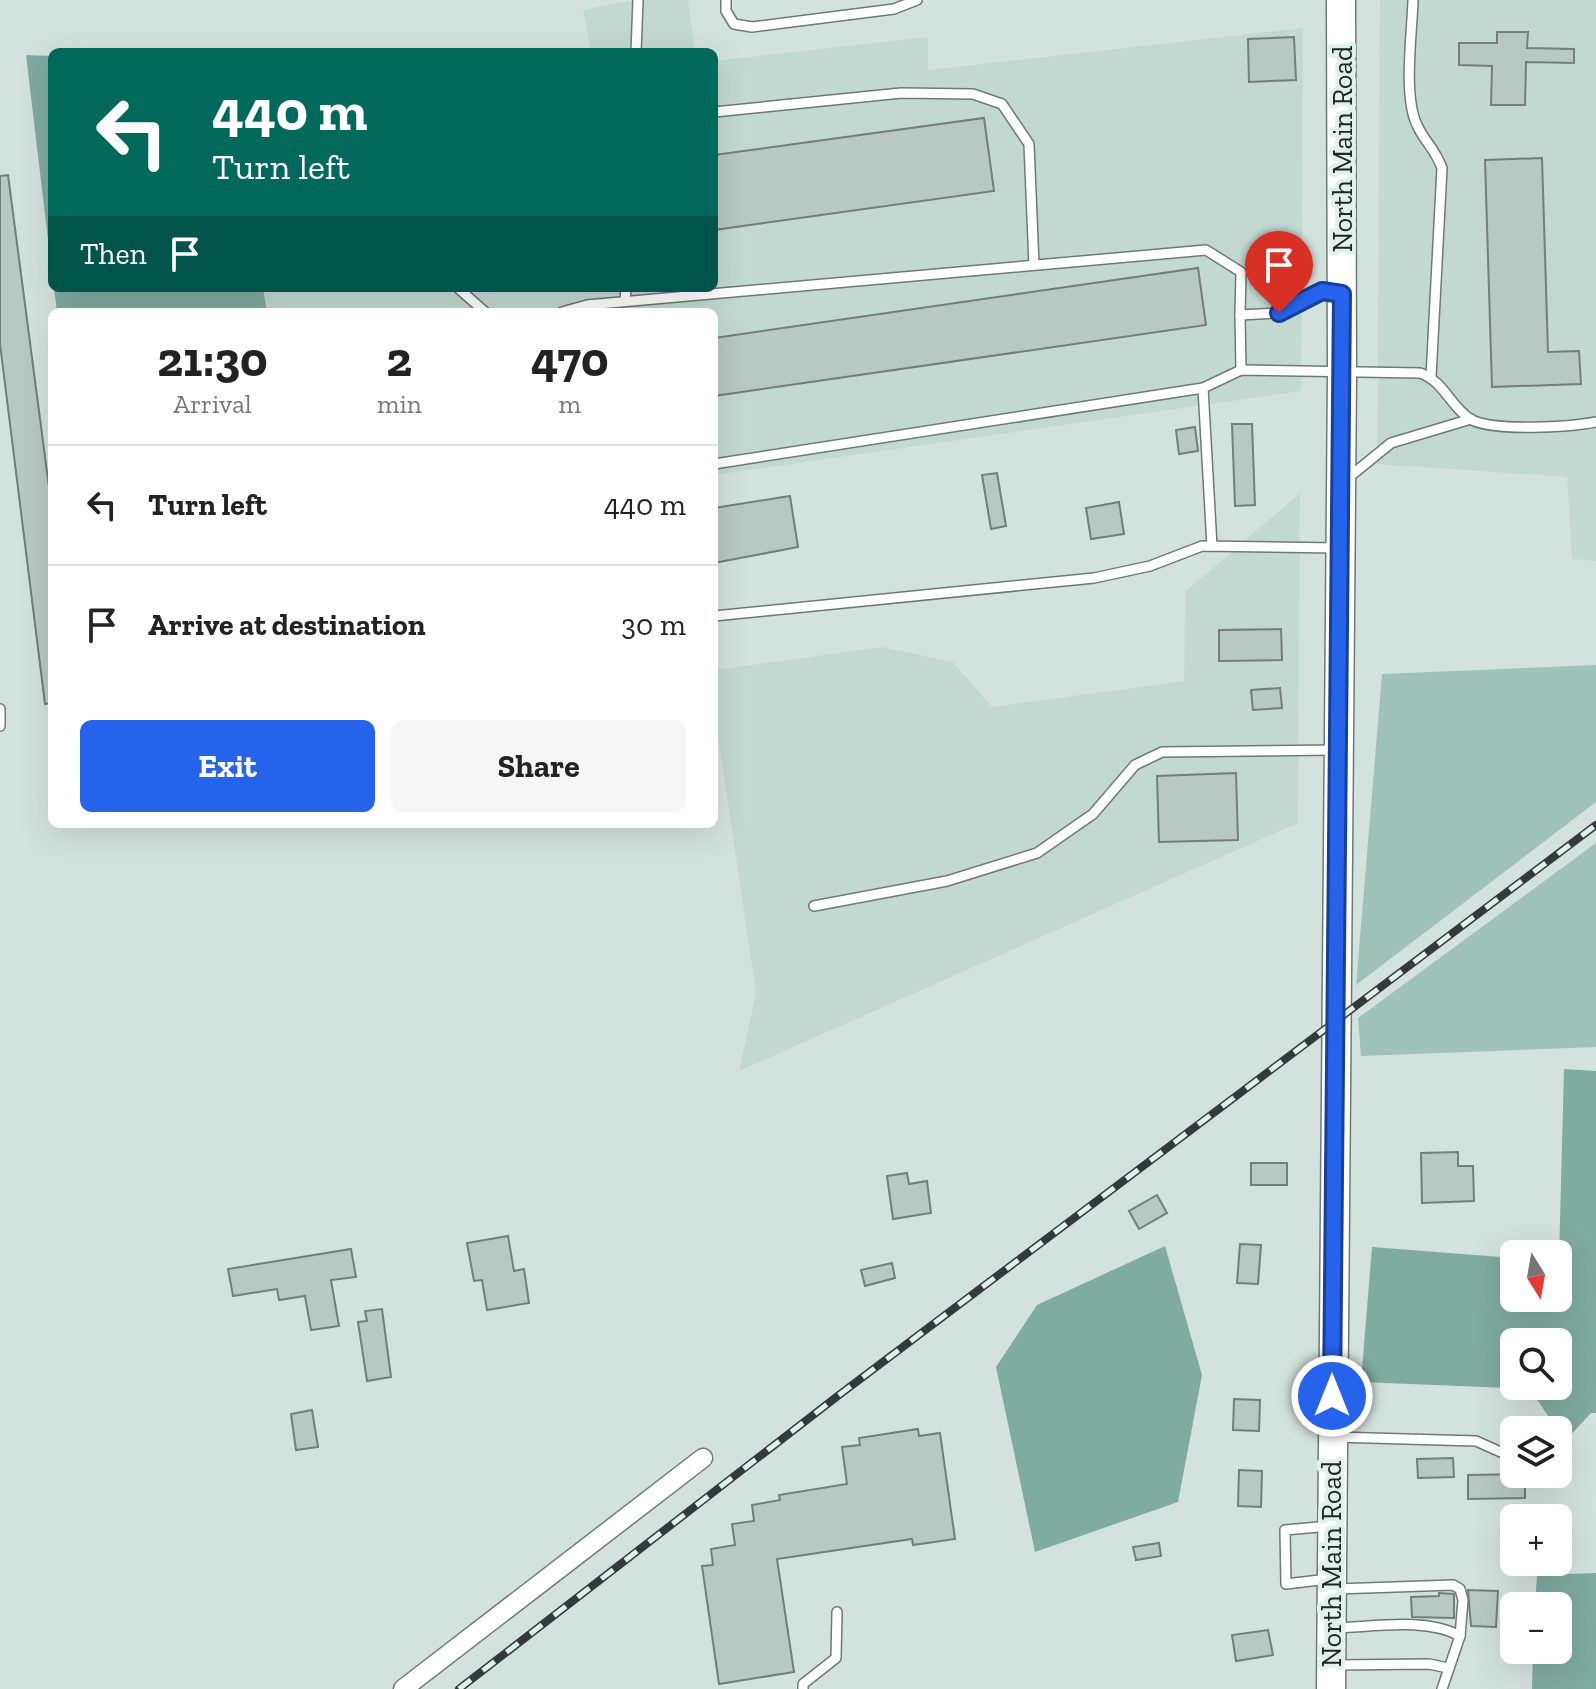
<!DOCTYPE html>
<html lang="en">
<head>
<meta charset="utf-8">
<style>
	body { margin:0; font-family:"Zilla Slab",serif; background:#f6f6f6; color:#222; height:100vh; display:flex; flex-direction:column; font-size:30px; white-space:nowrap }
	* { box-sizing:border-box; margin:0 }
	p { font-size:26px; color:#767676 }
	.icon { flex:none; width:44px; height:44px; fill:none; stroke:currentColor; stroke-width:2; stroke-linecap:round; stroke-linejoin:round }
	.map { position:relative; flex:1; overflow:hidden }
	.sheet { position:absolute; left:48px; top:308px; width:670px; height:520px; display:flex; flex-direction:column; background:#fff; border-radius:12px; box-shadow:0 8px 32px #0002 }
	.sheet>* { flex:none }
	.banner { position:absolute; left:48px; top:48px; width:670px; height:244px; border-radius:12px; box-shadow:0 8px 32px #0002; background:#00695c; color:#fff; overflow:hidden }
	.needle { width:52px; rotate:169deg }
	.controls { position:absolute; left:1500px; top:1240px; display:grid; gap:16px }
	.controls a { display:grid; place-items:center; width:72px; height:72px; border-radius:12px; background:#fff; box-shadow:0 8px 32px #0002; font-size:40px }
	.pin { position:absolute; display:grid; place-items:center; width:68px; height:68px; color:#fff; margin:-82px -34px; border-radius:50% 50% 50% 0; rotate:-45deg; box-shadow:0 0 8px #0007 }
	.pin .icon { rotate:45deg }
	.me { position:absolute; width:88px; margin:-44px; rotate:0deg; stroke-linejoin:round; filter:drop-shadow(0 0 6px #0008) }
	.turn { display:flex; align-items:center; gap:28px; height:168px; padding:0 32px; font-size:36px }
	.turn .icon { width:104px; height:104px; stroke-width:2.5 }
	.turn b { display:block; font-size:56px; line-height:68px }
	.then { display:flex; align-items:center; height:76px; padding:0 32px; background:#0003; gap:16px; font-size:30px }
	.eta { display:flex; justify-content:space-evenly; align-items:center; height:136px; text-align:center }
	.eta b { font-size:48px; font-weight:800; line-height:56px }
	.cta { display:flex; gap:16px; margin-top:auto; padding:16px 32px }
	.cta a { flex:1; height:92px; border-radius:12px; background:#2563eb; color:#fff; font-size:32px; font-weight:800; line-height:92px; text-align:center }
	.cta a+a { background:#f6f6f6; color:#222 }
	ul { padding:0; list-style:none }
	li { display:flex; align-items:center; gap:24px; height:120px; padding:0 32px; border-top:2px solid #e0e0e0 }
	li div { flex:1 }
	li b { display:block; font-size:30px }
	li em { font-style:normal }
	.map>svg:first-child { display:block }
</style>
</head>
<body>
<div class="map">
<svg width="1596" height="1689" viewBox="0 0 1596 1689">
	<rect width="100%" height="100%" fill="#d4e2de"/>
	<g fill="#c2d9d2">
		<path d="M 633,0 L 688,0 L 695,52 L 591,52 L 583,10 Z"/>
		<path d="M 1380,0 L 1596,0 L 1596,561 L 1572,559 L 1567,477 L 1377,464 Z"/>
		<path d="M 1303,28 L 1301,391 L 714,475 L 714,312 L 267,312 L 263,288 L 714,288 L 714,61 L 928,37 L 928,70 Z"/>
		<path d="M 1300,493 L 1298,823 L 739,1071 L 756,993 L 714,708 L 714,670 L 882,647 L 953,662 L 992,707 L 1184,681 L 1185,592 Z"/>
	</g>
	<g fill="#9fc3b8">
		<path d="M 1596,665 L 1596,802 L 1356,985 L 1382,674 Z"/>
		<path d="M 1596,843 L 1596,1047 L 1361,1056 L 1358,1018 Z"/>
	</g>
	<g fill="#80ab9f" fill-rule="evenodd">
		<path d="M 26,55 L 52,56 L 52,273 Z"/>
		<path d="M 54,288 L 263,288 L 267,312 L 57,312 Z"/>
		<path d="M 1564,1069 L 1596,1071 L 1596,1413 L 1591,1413 L 1565,1441 L 1530,1389 L 1361,1382 L 1372,1247 L 1514,1258 L 1514,1298 L 1558,1298 ZM 1558,1342 L 1558,1386 L 1514,1386 L 1514,1342 Z"/>
		<path d="M 1165,1246 L 1202,1375 L 1178,1502 L 1035,1552 L 996,1367 L 1037,1305 Z"/>
		<path d="M 1596,1573 L 1596,1689 L 1532,1689 L 1533,1650 L 1558,1650 L 1558,1606 L 1535,1606 L 1537,1575 Z"/>
	</g>
	<g fill="#bac8c3" stroke="#727f7b" stroke-width="2">
		<path d="M 1497,32 L 1528,32 L 1527,48 L 1574,49 L 1574,63 L 1526,62 L 1525,105 L 1491,105 L 1492,66 L 1459,65 L 1459,43 L 1497,43 Z"/>
		<path d="M 1294,37 L 1296,80 L 1249,82 L 1248,39 Z"/>
		<path d="M 984,118 L 994,191 L 714,230 L 714,155 Z"/>
		<path d="M 1542,158 L 1548,352 L 1579,351 L 1581,384 L 1492,387 L 1485,160 Z"/>
		<path d="M 8,175 L 52,510 L 52,703 L 45,704 L 0,344 L 0,176 Z"/>
		<path d="M 1198,268 L 1206,325 L 714,396 L 714,338 Z"/>
		<path d="M 1232,424 L 1252,424 L 1255,505 L 1235,506 Z"/>
		<path d="M 1195,427 L 1198,451 L 1179,454 L 1176,430 Z"/>
		<path d="M 997,473 L 1006,526 L 991,529 L 982,475 Z"/>
		<path d="M 790,496 L 798,547 L 714,563 L 714,508 Z"/>
		<path d="M 1119,502 L 1124,534 L 1091,539 L 1086,508 Z"/>
		<path d="M 1281,629 L 1282,660 L 1219,661 L 1219,630 Z"/>
		<path d="M 1280,688 L 1282,708 L 1253,710 L 1251,690 Z"/>
		<path d="M 1236,773 L 1238,840 L 1159,842 L 1157,776 Z"/>
		<path d="M 1458,1152 L 1458,1166 L 1473,1166 L 1474,1201 L 1422,1203 L 1421,1153 Z"/>
		<rect x="1251" y="1163" width="36" height="22"/>
		<path d="M 907,1173 L 909,1184 L 927,1181 L 931,1213 L 893,1219 L 887,1176 Z"/>
		<path d="M 1157,1195 L 1167,1213 L 1139,1229 L 1129,1211 Z"/>
		<path d="M 508,1236 L 514,1271 L 524,1269 L 529,1303 L 487,1310 L 482,1280 L 474,1281 L 467,1243 Z"/>
		<path d="M 1240,1244 L 1261,1245 L 1258,1284 L 1237,1283 Z"/>
		<path d="M 351,1249 L 356,1277 L 331,1280 L 339,1326 L 311,1330 L 305,1296 L 279,1300 L 277,1289 L 233,1296 L 228,1269 Z"/>
		<path d="M 892,1263 L 895,1278 L 865,1286 L 861,1270 Z"/>
		<path d="M 382,1309 L 391,1377 L 367,1381 L 358,1322 L 367,1321 L 365,1311 Z"/>
		<path d="M 1234,1399 L 1260,1400 L 1259,1431 L 1233,1430 Z"/>
		<path d="M 312,1410 L 318,1447 L 296,1450 L 291,1414 Z"/>
		<path d="M 918,1429 L 919,1436 L 940,1433 L 955,1539 L 913,1545 L 912,1539 L 777,1559 L 794,1672 L 719,1684 L 702,1566 L 713,1565 L 711,1549 L 735,1545 L 732,1524 L 754,1521 L 752,1505 L 780,1500 L 779,1495 L 847,1484 L 842,1447 L 860,1445 L 859,1438 Z"/>
		<path d="M 1453,1458 L 1454,1477 L 1418,1478 L 1417,1459 Z"/>
		<path d="M 1239,1470 L 1262,1471 L 1261,1507 L 1238,1506 Z"/>
		<path d="M 1525,1474 L 1525,1498 L 1468,1499 L 1468,1475 Z"/>
		<path d="M 1159,1543 L 1161,1556 L 1136,1560 L 1133,1547 Z"/>
		<path d="M 1468,1590 L 1498,1591 L 1496,1627 L 1471,1626 Z"/>
		<path d="M 1439,1593 L 1454,1594 L 1454,1618 L 1412,1617 L 1411,1597 L 1439,1596 Z"/>
		<path d="M 1268,1630 L 1273,1655 L 1236,1661 L 1232,1635 Z"/>
	</g>
	<g fill="none" stroke-linecap="round" stroke-linejoin="round">
		<defs>
			<g id="service">
				<path d="M 726,0 L 726,11 L 734,24 L 752,27 L 894,9 L 917,0"/>
				<path d="M 1413,0 C 1412,34 1403,96 1417,125 C 1424,141 1434,147 1442,168 L 1431,377"/>
				<path d="M 636,52 L 638,0"/>
				<path d="M 714,112 L 901,93 L 973,94 L 1002,104 L 1029,144 L 1034,265"/>
				<path d="M 458,288 L 485,312"/>
				<path d="M 625,301 L 626,288"/>
				<path d="M 562,312 L 587,305 L 1206,250 L 1241,272 L 1240,315 L 1279,313 L 1322,291 L 1339,294"/>
				<path d="M 1240,315 L 1241,370"/>
				<path d="M 1203,388 L 1212,546"/>
				<path d="M 714,464 L 1203,388 L 1241,370 L 1420,373 C 1444,381 1450,406 1470,419 C 1492,432 1571,427 1596,422"/>
				<path d="M 1348,478 L 1391,443 L 1471,419"/>
				<path d="M 714,616 L 1094,578 L 1150,566 L 1202,546 L 1338,548"/>
				<path d="M 0,709 L 0,726"/>
				<path d="M 814,906 L 947,881 L 1037,853 L 1093,814 L 1135,765 L 1162,752 L 1337,750"/>
				<path d="M 1335,1437 L 1476,1441 L 1514,1458"/>
				<path d="M 1328,1579 L 1286,1584 L 1285,1530 L 1330,1526"/>
				<path d="M 1336,1589 L 1453,1585 L 1460,1589 L 1463,1600 L 1460,1636"/>
				<path d="M 1334,1628 C 1373,1627 1426,1617 1460,1636 L 1442,1689"/>
				<path d="M 1336,1665 L 1429,1664 L 1448,1668"/>
				<path d="M 803,1689 L 803,1684 L 836,1658 L 837,1612"/>
			</g>
			<path id="minor" d="M 403,1689 L 703,1458"/>
			<path id="primary" d="M 1331,1689 L 1342,375 L 1341,0"/>
		</defs>
		<use href="#service" stroke="#6d7a76" stroke-width="12"/>
		<use href="#minor" stroke="#6d7a76" stroke-width="21"/>
		<use href="#primary" stroke="#6d7a76" stroke-width="31"/>
		<use href="#service" stroke="#fff" stroke-width="9"/>
		<use href="#minor" stroke="#fff" stroke-width="18"/>
		<use href="#primary" stroke="#fff" stroke-width="28"/>
		<defs>
			<path id="rail" d="M 459,1689 L 839,1395 L 1596,825"/>
		</defs>
		<use href="#rail" stroke="#343a39" stroke-width="8"/>
		<use href="#rail" stroke="#e1f0eb" stroke-width="5" stroke-dasharray="15" stroke-linecap="butt"/>
	</g>
	<g fill="none" stroke-linecap="round" stroke-linejoin="round">
		<defs>
			<path id="route" d="M 1279,313 L 1322,291 L 1342,294 L 1332,1396"/>
		</defs>
		<use href="#route" stroke="#184099" stroke-width="20"/>
		<use href="#route" stroke="#2563eb" stroke-width="14"/>
	</g>
	<g text-anchor="middle" dominant-baseline="central" stroke-width="8" stroke-linejoin="round" paint-order="stroke">
		<g font-size="28" fill="#212625" stroke="#e1f0eb">
			<text transform="translate(1342 149) rotate(-90)">North Main Road</text>
			<text transform="translate(1331 1564) rotate(-90)">North Main Road</text>
		</g>
	</g>
</svg>
<div class="controls">
<a><svg class="needle" viewBox="-14 -14 28 28"><path d="M0-13l5 13h-10z" fill="#e53935"/><path d="M0 13l5-13h-10z" fill="#767676"/></svg></a>
<a><svg class="icon" aria-label="search" viewBox="0 0 24 24"><circle cx="10" cy="10" r="6"/><path d="M15 15l6 6"/></svg></a>
<a><svg class="icon" aria-label="layers" viewBox="0 0 24 24"><path d="M12 4l9 5-9 5-9-5zM3 14l9 5 9-5"/></svg></a>
<a>+</a>
<a>−</a>
</div>
<div class="pin" style="left:1279px;top:313px;background:#d93025"><svg class="icon" aria-label="arrive" viewBox="0 0 24 24"><path d="M6 21V4h12l-3 4 3 4H6"/></svg></div>
<svg class="me" style="left:1332px;top:1396px" viewBox="-20 -20 40 40"><circle r="17" fill="#2563eb" stroke="#fff" stroke-width="3"/><path d="M0-11L8 9 0 5-8 9z" fill="#fff"/></svg>
<div class="banner">
<div class="turn"><svg class="icon" aria-label="left" viewBox="0 0 24 24"><path d="M17 20v-9H6M10 6l-5 5 5 5"/></svg><div><b>440 m</b>Turn left</div></div>
<div class="then">Then<svg class="icon" aria-label="arrive" viewBox="0 0 24 24"><path d="M6 21V4h12l-3 4 3 4H6"/></svg></div>
</div>
<section class="sheet">
<div class="eta">
<div><b>21:30</b><p>Arrival</p></div>
<div><b>2</b><p>min</p></div>
<div><b>470</b><p>m</p></div>
</div>
<ul>
<li><svg class="icon" aria-label="left" viewBox="0 0 24 24"><path d="M17 20v-9H6M10 6l-5 5 5 5"/></svg><div><b>Turn left</b></div><em>440 m</em></li>
<li><svg class="icon" aria-label="arrive" viewBox="0 0 24 24"><path d="M6 21V4h12l-3 4 3 4H6"/></svg><div><b>Arrive at destination</b></div><em>30 m</em></li>
</ul>
<div class="cta"><a>Exit</a><a>Share</a></div>
</section>
</div>
</body>
</html>
